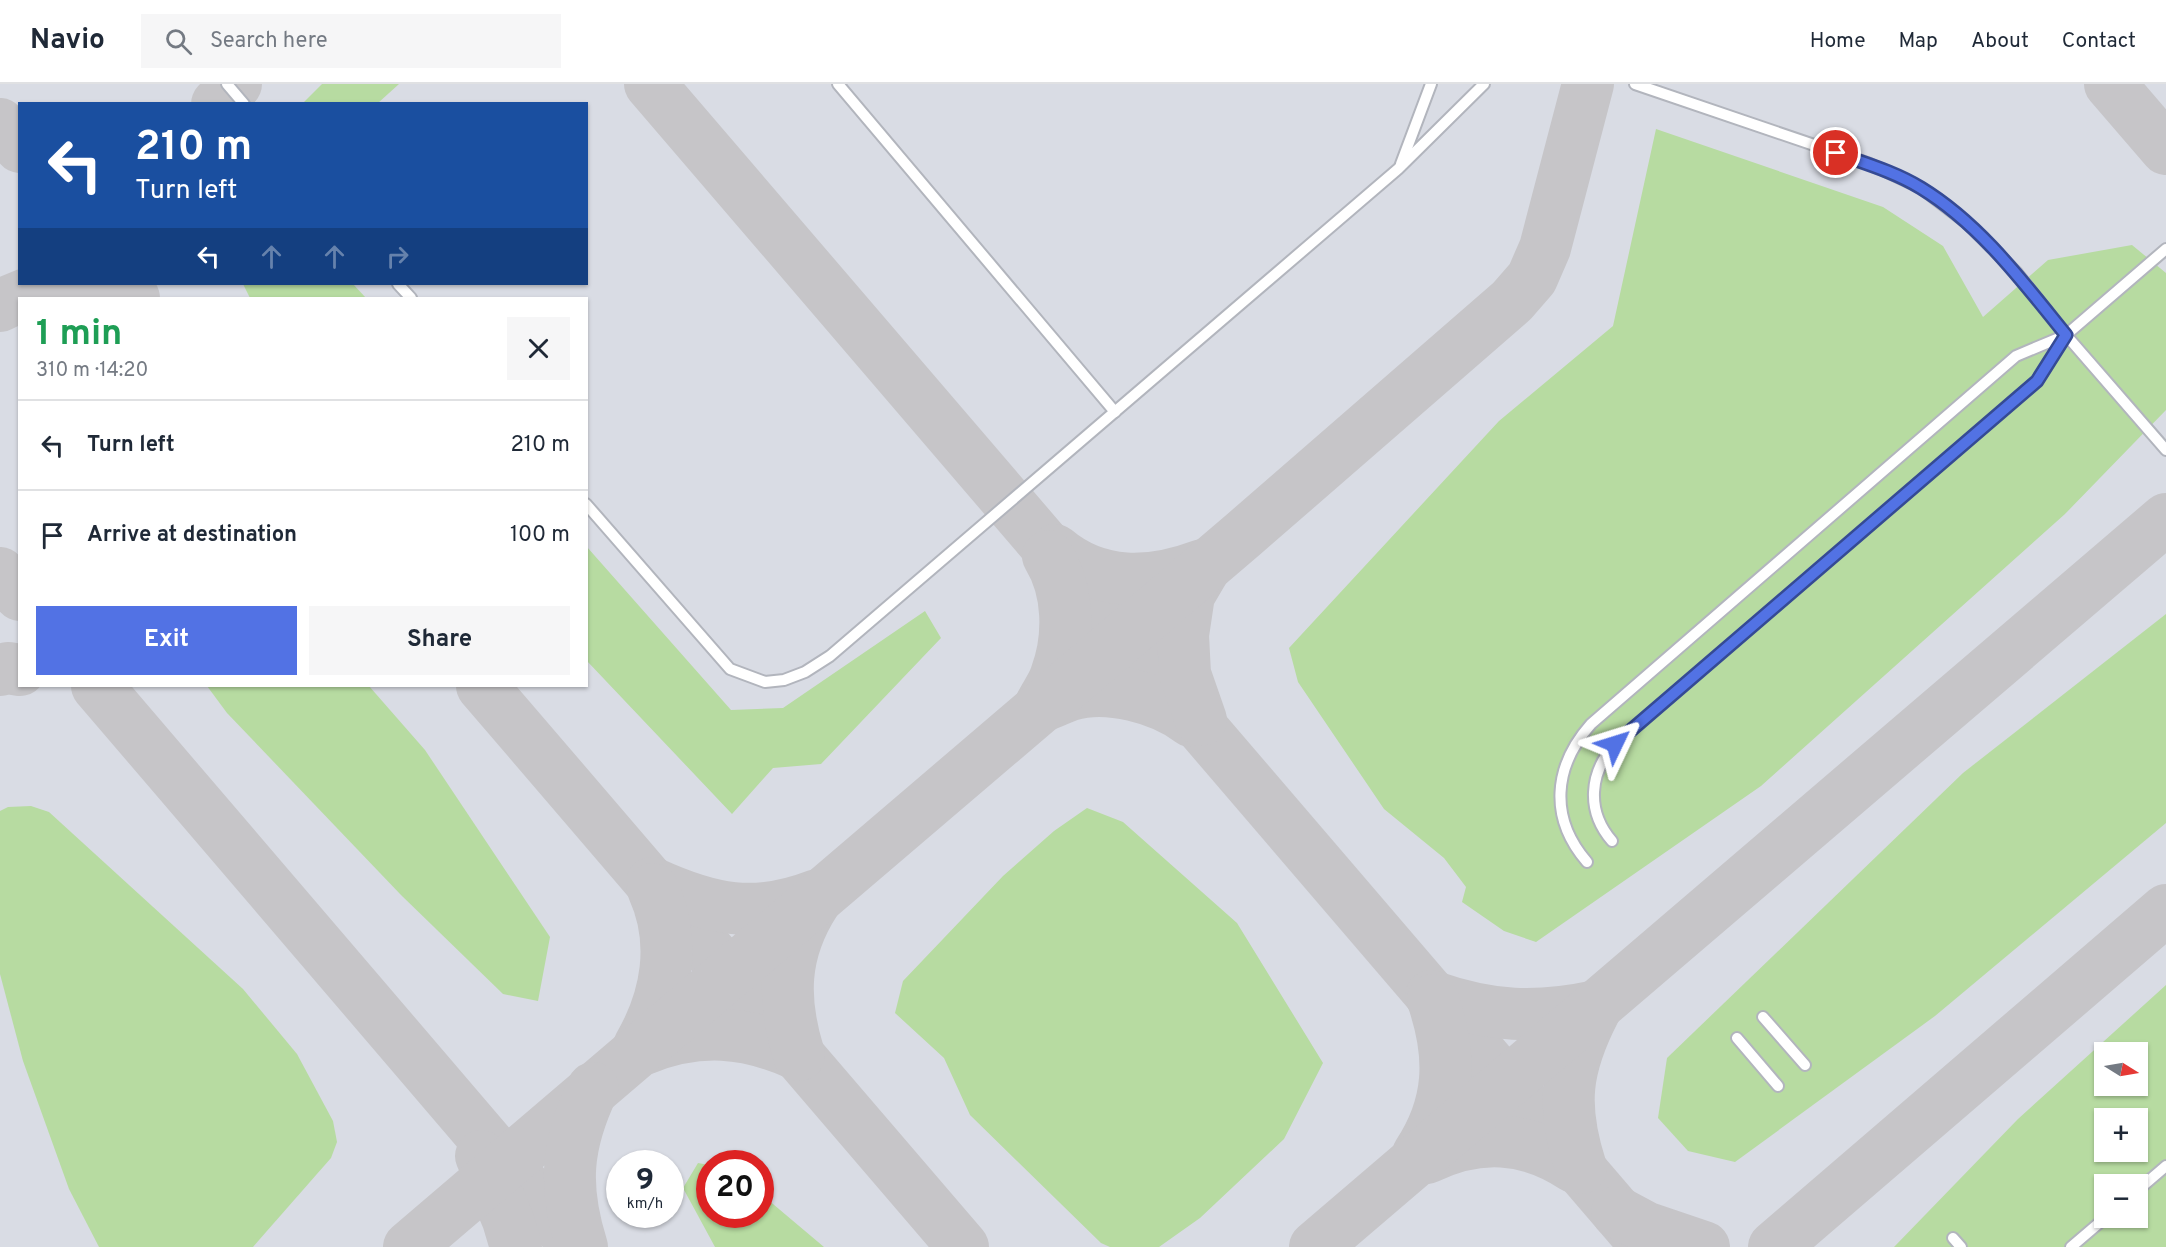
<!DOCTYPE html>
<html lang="en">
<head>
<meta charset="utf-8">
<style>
	body { margin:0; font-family:Overpass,sans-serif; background:#f6f6f7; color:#1f2937; height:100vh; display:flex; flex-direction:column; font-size:22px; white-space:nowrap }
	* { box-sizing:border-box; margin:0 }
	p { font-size:20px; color:#747a83 }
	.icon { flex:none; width:33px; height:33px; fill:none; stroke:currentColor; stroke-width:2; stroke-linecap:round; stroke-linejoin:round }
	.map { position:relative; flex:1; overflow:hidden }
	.details { position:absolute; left:18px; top:213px; width:570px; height:390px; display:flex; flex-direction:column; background:#fff; border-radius:0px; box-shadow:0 2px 4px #0004 }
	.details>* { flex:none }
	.banner { position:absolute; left:18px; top:18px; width:570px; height:183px; border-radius:0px; box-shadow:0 2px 4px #0004; background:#1a4fa0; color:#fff; overflow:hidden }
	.needle { width:39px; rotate:101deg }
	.controls { position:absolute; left:2094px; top:958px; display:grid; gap:12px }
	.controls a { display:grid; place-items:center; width:54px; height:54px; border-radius:0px; background:#fff; box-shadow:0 2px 4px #0004; font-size:30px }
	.speed { position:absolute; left:606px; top:1066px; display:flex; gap:12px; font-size:30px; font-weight:700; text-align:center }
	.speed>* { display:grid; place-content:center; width:78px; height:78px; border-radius:50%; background:#fff; box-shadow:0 2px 4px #0004; line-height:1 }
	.speed small { font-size:15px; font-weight:400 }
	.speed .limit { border:9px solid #d22; background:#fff; color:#111 }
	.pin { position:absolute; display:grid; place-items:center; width:51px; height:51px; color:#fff; margin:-26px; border:3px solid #fff; border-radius:50%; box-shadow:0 2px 6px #0007 }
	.me { position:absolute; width:66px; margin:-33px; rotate:49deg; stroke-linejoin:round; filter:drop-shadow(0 0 4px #0008) }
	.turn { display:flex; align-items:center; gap:21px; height:126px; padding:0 18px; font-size:27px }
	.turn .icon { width:78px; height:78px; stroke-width:2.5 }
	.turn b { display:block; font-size:42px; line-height:51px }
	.lanes { display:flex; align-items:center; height:57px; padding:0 18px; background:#0003; justify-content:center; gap:30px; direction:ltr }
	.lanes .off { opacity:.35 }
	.round { display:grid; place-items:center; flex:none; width:63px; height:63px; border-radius:0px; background:#f6f6f7 }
	.overview { display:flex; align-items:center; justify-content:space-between; height:102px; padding:0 18px }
	h1 { font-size:36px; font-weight:700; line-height:45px; color:#1e9e55 }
	.button { display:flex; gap:12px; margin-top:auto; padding:12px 18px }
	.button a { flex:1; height:69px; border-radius:0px; background:#5272e4; color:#fff; font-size:24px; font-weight:700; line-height:69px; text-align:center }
	.button a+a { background:#f6f6f7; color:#1f2937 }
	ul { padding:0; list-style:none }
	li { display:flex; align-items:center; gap:18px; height:90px; padding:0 18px; border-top:2px solid #e0e1e3 }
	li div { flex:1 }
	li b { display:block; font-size:22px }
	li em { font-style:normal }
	header { display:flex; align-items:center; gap:36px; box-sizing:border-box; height:84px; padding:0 30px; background:#fff; border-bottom:2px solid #e0e1e3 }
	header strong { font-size:28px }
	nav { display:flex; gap:33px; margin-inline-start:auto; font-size:21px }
	.search { width:420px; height:54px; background:#f6f6f7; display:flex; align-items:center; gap:15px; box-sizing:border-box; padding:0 21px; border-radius:0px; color:#747a83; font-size:22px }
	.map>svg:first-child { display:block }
</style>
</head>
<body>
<header>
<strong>Navio</strong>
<div class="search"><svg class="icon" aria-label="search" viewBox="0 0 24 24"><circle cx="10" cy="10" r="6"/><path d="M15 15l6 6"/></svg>Search here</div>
<nav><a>Home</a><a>Map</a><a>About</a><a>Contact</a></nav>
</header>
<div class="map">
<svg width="2166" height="1163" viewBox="0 0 2166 1163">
	<rect width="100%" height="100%" fill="#ebe5de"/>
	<path fill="#d9dce4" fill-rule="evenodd" d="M 0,0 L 2166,0 L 2166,1163 L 0,1163 ZM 20,20 L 586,20 L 586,200 L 20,200 ZM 20,214 L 586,214 L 586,602 L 20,602 ZM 2104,969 L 2138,969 L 2138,1002 L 2104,1002 ZM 2104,1035 L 2138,1035 L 2138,1068 L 2104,1068 ZM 620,1080 L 670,1080 L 670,1131 L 620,1131 ZM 710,1080 L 760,1080 L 760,1131 L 710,1131 ZM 2104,1101 L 2138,1101 L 2138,1134 L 2104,1134 Z"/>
	<g fill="#b7dba1" fill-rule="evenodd">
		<path d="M 322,0 L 399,0 L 378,19 L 303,19 Z"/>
		<path d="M 1656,45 L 1883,123 L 1943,162 L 1983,233 L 2048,176 L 2132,161 L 2166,189 L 2166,326 L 2065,430 L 1761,702 L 1536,858 L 1504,847 L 1462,818 L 1466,803 L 1444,774 L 1384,725 L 1298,598 L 1289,564 L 1499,337 L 1613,242 Z"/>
		<path d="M 243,200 L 353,200 L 366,214 L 250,214 Z"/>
		<path d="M 587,463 L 731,626 L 783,624 L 925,527 L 941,554 L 821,680 L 773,684 L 732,730 L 587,577 Z"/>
		<path d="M 2166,530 L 2166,739 L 1935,932 L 1735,1078 L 1688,1067 L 1658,1034 L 1667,974 L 1963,689 Z"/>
		<path d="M 207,602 L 369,602 L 425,666 L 550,853 L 538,917 L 503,910 L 401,811 L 227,629 Z"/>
		<path d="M 31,722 L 49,728 L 243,905 L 297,970 L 333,1037 L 337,1058 L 331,1074 L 253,1163 L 99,1163 L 69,1105 L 23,977 L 0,890 L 0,727 L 8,723 Z"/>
		<path d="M 1087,724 L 1123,738 L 1237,839 L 1323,979 L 1284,1055 L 1200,1134 L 1159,1163 L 1110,1163 L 1101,1159 L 970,1031 L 944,974 L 895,929 L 903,897 L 1003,792 L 1054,747 Z"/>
		<path d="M 2166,901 L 2166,1163 L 1894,1163 L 2018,1035 ZM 2104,969 L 2138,969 L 2138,1002 L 2104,1002 ZM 2104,1035 L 2138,1035 L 2138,1068 L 2104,1068 ZM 2104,1101 L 2138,1101 L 2138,1134 L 2104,1134 Z"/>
		<path d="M 698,1079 L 709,1081 L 710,1131 L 760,1131 L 761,1110 L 824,1163 L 715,1163 L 683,1104 Z"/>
	</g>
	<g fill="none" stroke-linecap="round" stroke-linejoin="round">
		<g stroke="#c6c5c8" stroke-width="52">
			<path d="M 650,0 L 1647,1163"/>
			<path d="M 2110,0 L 2166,65"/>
			<path d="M 217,20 L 236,0"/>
			<path d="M 0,40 L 20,63"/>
			<path d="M 0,222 C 40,200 91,191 134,214"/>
			<path d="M 1055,466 C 1099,503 1151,500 1202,481"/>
			<path d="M 0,489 L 20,511"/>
			<path d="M 0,586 L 8,584 L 20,586"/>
			<path d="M 97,602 L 577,1163"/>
			<path d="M 482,602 L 963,1163"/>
			<path d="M 1041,620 C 1046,610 1053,601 1056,591 C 1070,553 1069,506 1048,472"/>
			<path d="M 1043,622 C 1052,619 1061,614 1070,611 C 1108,600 1160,614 1191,637"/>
			<path d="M 1201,636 L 1185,590 L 1183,551 L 1189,511 L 1206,482"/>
			<path d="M 652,799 C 711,826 755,835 817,811"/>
			<path d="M 1431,912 C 1491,933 1536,935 1597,922"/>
			<path d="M 639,962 C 667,914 677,858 653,805"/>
			<path d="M 644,965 C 699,943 746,947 799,971"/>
			<path d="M 799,971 C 782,916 782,869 815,818"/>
			<path d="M 1418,1070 C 1451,1020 1452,972 1433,916"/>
			<path d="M 481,1072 L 508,1136 L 516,1163"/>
			<path d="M 1427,1074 C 1478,1049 1527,1052 1574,1083"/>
			<path d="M 1581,1084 C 1561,1022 1565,984 1595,926"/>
			<path d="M 1617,1128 L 1645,1143 L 1704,1163"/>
			<path d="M 409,1163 L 1244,450 L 1512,217 L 1532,194 L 1545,164 L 1588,0"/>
			<path d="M 582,1163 C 563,1103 566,1061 593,1004"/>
			<path d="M 1315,1163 L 2166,435"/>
			<path d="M 1774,1163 L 2166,826"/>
		</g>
		<defs>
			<g id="service">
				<path d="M 227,0 L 244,20"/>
				<path d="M 838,0 L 1115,328"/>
				<path d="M 1635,0 L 1870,80 L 1921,104 L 1968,140 L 2017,189 L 2066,251 L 2166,366"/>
				<path d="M 1401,80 L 1431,0"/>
				<path d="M 398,200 L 411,214"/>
				<path d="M 586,420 L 730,585 L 765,598 L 784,596 L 805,588 L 830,572 L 1398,85 L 1484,0"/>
				<path d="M 1612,757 C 1586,727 1589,689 1615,660 L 2037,297 L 2066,251 L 2166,165"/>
				<path d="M 1587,778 C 1549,734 1553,683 1591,640 L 2016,272 L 2066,251"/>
				<path d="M 1763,933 L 1805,981"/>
				<path d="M 1737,954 L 1778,1002"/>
				<path d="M 2138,1106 L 2166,1082"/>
				<path d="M 1953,1154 L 1961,1163"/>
				<path d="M 2071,1163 L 2105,1134"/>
			</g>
		</defs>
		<use href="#service" stroke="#b2b5bd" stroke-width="14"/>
		<use href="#service" stroke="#fff" stroke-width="10"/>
	</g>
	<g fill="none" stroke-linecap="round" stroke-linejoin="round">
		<defs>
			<path id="route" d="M 1615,660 L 2037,297 L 2066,251 C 2023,198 1980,140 1921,104 C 1895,88 1864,79 1836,69"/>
		</defs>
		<use href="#route" stroke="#354a94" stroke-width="15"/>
		<use href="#route" stroke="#5272e4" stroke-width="10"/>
	</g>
</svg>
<div class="controls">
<a><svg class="needle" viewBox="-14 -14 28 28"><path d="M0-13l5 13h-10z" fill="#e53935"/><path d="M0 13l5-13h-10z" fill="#747a83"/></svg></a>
<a>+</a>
<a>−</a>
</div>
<div class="speed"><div>9<small>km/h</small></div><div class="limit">20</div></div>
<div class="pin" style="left:1836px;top:69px;background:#d93025"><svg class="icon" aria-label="arrive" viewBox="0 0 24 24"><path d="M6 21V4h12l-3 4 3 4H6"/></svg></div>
<svg class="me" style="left:1615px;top:660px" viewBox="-20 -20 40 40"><path d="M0-17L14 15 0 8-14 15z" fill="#5272e4" stroke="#fff" stroke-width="4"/></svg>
<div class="banner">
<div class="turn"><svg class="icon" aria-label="left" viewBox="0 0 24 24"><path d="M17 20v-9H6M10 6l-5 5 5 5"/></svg><div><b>210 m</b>Turn left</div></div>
<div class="lanes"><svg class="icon" aria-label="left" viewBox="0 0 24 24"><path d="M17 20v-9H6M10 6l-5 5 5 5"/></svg><svg class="icon off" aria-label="ahead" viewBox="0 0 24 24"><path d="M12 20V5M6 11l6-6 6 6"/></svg><svg class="icon off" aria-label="ahead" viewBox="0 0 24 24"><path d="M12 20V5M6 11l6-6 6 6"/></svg><svg class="icon off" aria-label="right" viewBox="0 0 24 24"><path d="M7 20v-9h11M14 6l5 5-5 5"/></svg></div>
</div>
<section class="details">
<div class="overview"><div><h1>1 min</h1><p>310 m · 14:20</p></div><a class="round"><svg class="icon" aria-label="close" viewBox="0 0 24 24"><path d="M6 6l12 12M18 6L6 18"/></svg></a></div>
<ul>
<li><svg class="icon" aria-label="left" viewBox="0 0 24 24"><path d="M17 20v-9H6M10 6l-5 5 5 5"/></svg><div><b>Turn left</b></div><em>210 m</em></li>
<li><svg class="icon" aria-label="arrive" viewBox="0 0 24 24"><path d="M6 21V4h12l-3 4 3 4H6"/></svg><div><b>Arrive at destination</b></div><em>100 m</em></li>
</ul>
<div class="button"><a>Exit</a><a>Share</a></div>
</section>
</div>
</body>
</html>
